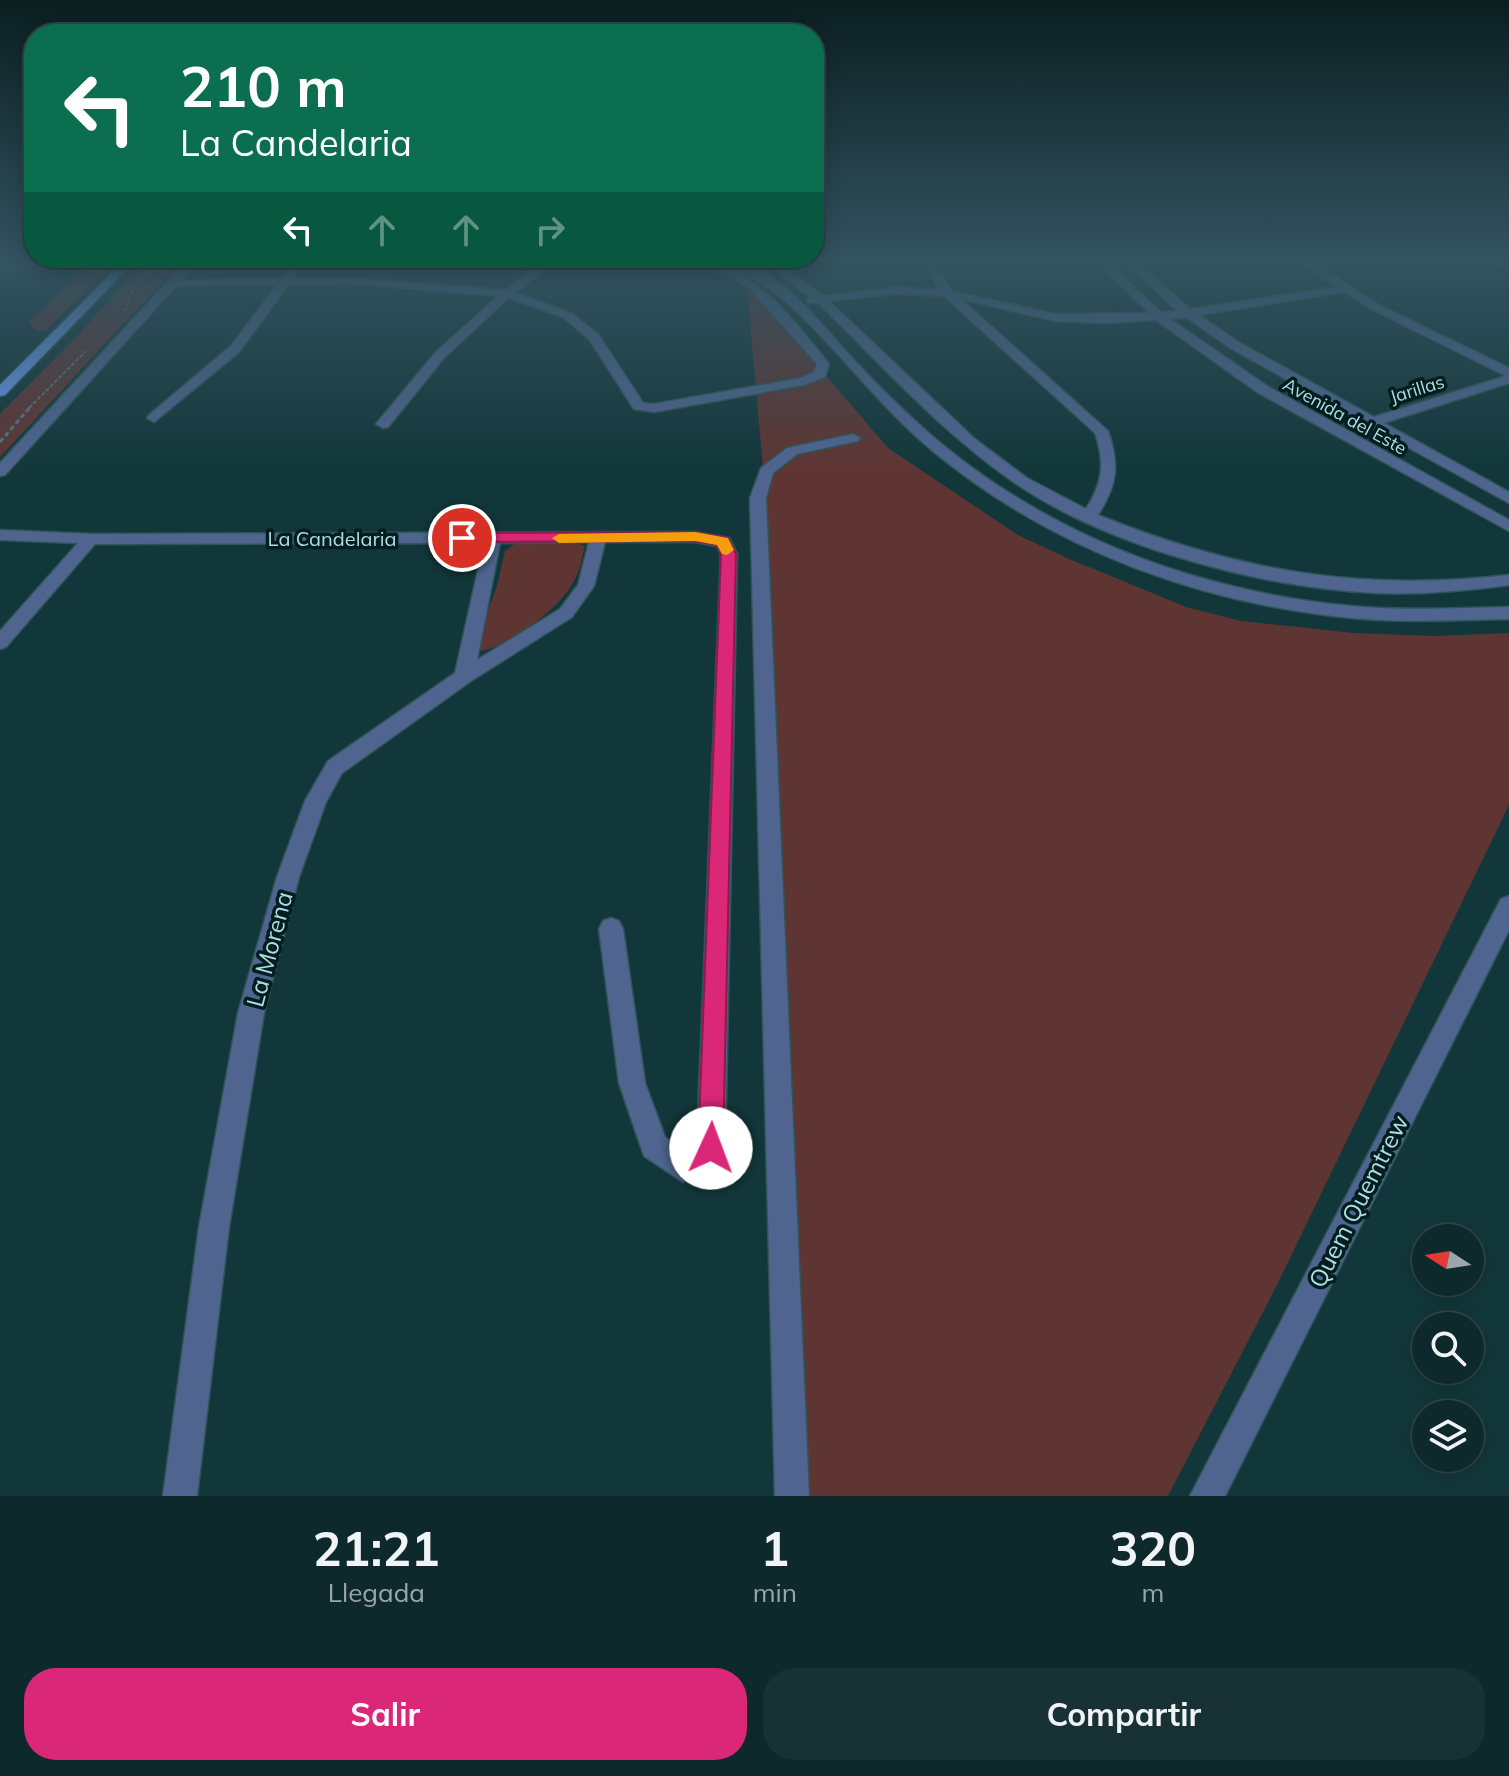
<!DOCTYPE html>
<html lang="es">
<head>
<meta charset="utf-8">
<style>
	body { margin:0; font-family:Mulish,sans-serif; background:#173134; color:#f1f3f6; height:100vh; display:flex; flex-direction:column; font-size:30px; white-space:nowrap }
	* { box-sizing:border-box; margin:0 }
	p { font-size:26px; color:#9ba6a9 }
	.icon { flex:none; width:44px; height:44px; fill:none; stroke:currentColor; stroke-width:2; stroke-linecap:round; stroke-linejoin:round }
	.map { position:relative; height:1496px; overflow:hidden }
	.drawer { display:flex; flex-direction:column; background:#0e292c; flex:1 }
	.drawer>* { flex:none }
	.hud { position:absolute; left:24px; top:24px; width:800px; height:244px; border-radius:32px; box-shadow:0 4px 20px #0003,0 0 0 2px #2e4548; background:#0b6e4f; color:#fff; overflow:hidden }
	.needle { width:52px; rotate:282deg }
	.buttons { position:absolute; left:1412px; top:1224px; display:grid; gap:16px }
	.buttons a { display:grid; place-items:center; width:72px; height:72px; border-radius:50%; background:#0e292c; box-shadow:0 4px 20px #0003,0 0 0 2px #2e4548; font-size:40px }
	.pin { position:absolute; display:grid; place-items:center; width:68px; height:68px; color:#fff; margin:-34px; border:4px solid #fff; border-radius:50%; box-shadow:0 2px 8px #0007 }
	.me { position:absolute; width:88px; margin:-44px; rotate:2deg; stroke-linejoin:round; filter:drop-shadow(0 0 6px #0008) }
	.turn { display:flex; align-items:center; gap:28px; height:168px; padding:0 24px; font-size:36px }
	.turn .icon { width:104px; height:104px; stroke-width:2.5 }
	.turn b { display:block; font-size:56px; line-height:68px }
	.lanes { display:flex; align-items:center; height:76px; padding:0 24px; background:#0003; justify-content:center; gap:40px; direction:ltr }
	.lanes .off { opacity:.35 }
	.eta { display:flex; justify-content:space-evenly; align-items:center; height:136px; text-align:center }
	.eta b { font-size:48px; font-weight:700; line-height:56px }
	.primary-button { display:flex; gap:16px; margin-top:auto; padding:16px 24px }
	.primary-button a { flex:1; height:92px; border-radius:32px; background:#db2777; color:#fff; font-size:32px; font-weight:700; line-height:92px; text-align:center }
	.primary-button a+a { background:#173134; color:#f1f3f6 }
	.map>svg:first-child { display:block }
</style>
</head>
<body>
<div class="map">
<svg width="1509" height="1496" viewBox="0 0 1509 1496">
	<rect width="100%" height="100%" fill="#12373a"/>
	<g fill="#5f3533">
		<path d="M 93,260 L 117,260 L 46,330 L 36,330 L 29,322 Z"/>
		<path d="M 146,260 L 182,260 L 0,457 L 0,414 L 77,336 Z"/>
		<path d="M 747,289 L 752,289 L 888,448 L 1018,535 L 1067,558 L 1186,607 L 1241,621 L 1353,633 L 1435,636 L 1509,633 L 1509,805 L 1274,1291 L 1168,1496 L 809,1496 L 766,501 Z"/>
		<path d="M 569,541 L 585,546 C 582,557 580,571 574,581 C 559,609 512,645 481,651 L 477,640 L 497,586 L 505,551 L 516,543 Z"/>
	</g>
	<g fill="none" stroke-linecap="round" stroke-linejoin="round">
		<defs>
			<path id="service" d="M 52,260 L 66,260 L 0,272 L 0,268 Z"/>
			<g id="minor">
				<path d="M 188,260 L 199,260 L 182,280 L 282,278 L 295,260 L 306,260 L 293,278 L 352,278 L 505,290 L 545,260 L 557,260 L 515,293 L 571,313 L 598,334 L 643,403 L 654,404 L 801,378 L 814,372 L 817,364 L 749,288 L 700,260 C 748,260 801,328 829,364 L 825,377 L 804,385 L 654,412 L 634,409 L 589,339 L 563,317 L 508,298 L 444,358 L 388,427 L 383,428 L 376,424 L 435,353 L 498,296 L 352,284 L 288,285 L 239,352 L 154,422 L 147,418 L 149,415 L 231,346 L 277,285 L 176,286 L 5,475 L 0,476 L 0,463 Z"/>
				<path d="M 727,260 C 775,260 826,331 857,363 C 880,388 905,412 931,435 C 966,465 1005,492 1045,514 C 1139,566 1245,596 1351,606 C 1404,611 1457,608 1509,607 L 1509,619 C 1457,620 1404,623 1351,618 C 1205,604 1060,552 944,460 C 886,415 844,356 791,306 C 771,287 747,277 727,260 Z"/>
				<path d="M 761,260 L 774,260 L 823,296 L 895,287 L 939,289 L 923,260 L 933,260 L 951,291 L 1055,314 L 1149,313 L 1095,260 L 1106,260 L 1161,312 L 1177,311 L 1123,260 L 1135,260 L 1190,309 L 1336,287 L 1298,260 L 1311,260 L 1377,304 L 1509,368 L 1509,383 L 1384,423 L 1509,492 L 1509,503 L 1371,427 L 1358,428 L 1356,425 L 1361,421 L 1232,349 L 1186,317 L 1170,319 L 1267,386 L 1509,520 L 1509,531 L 1257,392 L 1156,320 L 1105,323 L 1055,321 L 961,299 L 1108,431 C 1120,465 1117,485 1098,515 C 1237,571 1359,592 1509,575 L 1509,585 C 1464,591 1421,595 1376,593 C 1262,588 1108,547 1015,483 C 941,432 882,365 818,303 L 808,303 L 806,301 L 811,298 ZM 1345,292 L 1369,308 L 1506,376 L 1374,417 L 1240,343 L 1199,315 ZM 895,294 L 944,296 L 1095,433 C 1105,463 1103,482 1086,509 L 1027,478 L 975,439 L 829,301 Z"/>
				<path d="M 1488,260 L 1509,263 L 1509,270 L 1489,262 Z"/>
				<path d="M 853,434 L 860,438 L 858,441 L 797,454 L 773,473 L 766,498 L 809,1496 L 775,1496 L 750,498 L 761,468 L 787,448 Z"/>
				<path d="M 0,530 L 91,534 L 695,532 L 729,538 L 737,554 L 725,1148 L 721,1158 L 683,1182 L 644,1156 L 619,1083 L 599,929 L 603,921 L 611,918 L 619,921 L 623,929 L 645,1083 L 665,1137 L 683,1151 L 697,1141 L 721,554 L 717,546 L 695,542 L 605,542 L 594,586 L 572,617 L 471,681 L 342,773 L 326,802 L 299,877 L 264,1013 L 229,1227 L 197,1496 L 163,1496 L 199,1227 L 238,1013 L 277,877 L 305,801 L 328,761 L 455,673 L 484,543 L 95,544 L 6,647 L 0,649 L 0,631 L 78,543 L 0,540 ZM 589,542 L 578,585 L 560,609 L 477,660 L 500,543 Z"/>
				<path d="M 1509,896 L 1509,930 L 1225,1496 L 1190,1496 L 1501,899 Z"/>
			</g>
			<path id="primary" d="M 125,260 L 136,260 L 5,395 L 0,396 L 0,385 Z"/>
		</defs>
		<use href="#service" stroke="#2e5558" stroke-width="3"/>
		<use href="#minor" stroke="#2e5558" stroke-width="3"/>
		<use href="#primary" stroke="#2e5558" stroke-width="3"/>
		<g stroke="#4f7a7d" stroke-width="2" stroke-dasharray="4 2" stroke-linecap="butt">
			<path d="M 125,311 L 133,289 L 160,260"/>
			<path d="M 29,408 L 86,351"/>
		</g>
		<path stroke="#4f7a7d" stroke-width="3" stroke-dasharray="5 3" stroke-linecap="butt" d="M 0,442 L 31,406"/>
		<use href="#service" fill="#4f6590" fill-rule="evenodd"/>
		<use href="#minor" fill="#4f6590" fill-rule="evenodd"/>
		<use href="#primary" fill="#6a97ed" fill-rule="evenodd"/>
	</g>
	<linearGradient id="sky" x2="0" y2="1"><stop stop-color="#0a1e20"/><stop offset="0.55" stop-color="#335360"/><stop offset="1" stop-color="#335360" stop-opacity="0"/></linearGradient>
	<rect width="1509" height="470" fill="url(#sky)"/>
	<path fill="#db2777" stroke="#8e194d" stroke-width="2" d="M 695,532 L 728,538 L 736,554 L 723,1148 L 720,1157 L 711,1160 L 702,1157 L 698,1148 L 721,554 L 717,545 L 695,541 L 462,542 L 455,538 L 462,533 Z"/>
	<path fill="#f59e0b" d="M 695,532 L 728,538 L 734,550 L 727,555 L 722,554 L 717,545 L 695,541 L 559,543 L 552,538 L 559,534 Z"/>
	<g text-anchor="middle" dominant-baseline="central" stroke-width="7" stroke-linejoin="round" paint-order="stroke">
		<g font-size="18" fill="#abdee3" stroke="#041d1f">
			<text transform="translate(1417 389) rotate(-17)">Jarillas</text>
			<text transform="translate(1345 416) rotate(29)">Avenida del Este</text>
		</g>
		<g font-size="20" fill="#abdee3" stroke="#041d1f">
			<text x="332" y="538">La Candelaria</text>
		</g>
		<g font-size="24" fill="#abdee3" stroke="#041d1f">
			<text transform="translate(269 949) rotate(-75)">La Morena</text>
			<text transform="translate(1358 1201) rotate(-63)">Quem Quemtrew</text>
		</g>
	</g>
</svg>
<div class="buttons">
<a><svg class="needle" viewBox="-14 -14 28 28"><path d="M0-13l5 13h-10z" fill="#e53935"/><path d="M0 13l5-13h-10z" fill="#9ba6a9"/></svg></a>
<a><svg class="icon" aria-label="search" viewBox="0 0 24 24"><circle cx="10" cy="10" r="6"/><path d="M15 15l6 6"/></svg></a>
<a><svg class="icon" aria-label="layers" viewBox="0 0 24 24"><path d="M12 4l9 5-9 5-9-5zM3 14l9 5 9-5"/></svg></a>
</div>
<div class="pin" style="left:462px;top:538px;background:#d93025"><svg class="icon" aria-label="arrive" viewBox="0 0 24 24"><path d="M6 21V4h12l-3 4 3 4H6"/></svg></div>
<svg class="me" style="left:711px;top:1148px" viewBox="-20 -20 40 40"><circle r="19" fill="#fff"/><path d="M0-13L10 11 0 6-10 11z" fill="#db2777"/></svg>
<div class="hud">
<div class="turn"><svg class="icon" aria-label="left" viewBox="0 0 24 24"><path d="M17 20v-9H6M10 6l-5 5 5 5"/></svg><div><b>210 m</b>La Candelaria</div></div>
<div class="lanes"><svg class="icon" aria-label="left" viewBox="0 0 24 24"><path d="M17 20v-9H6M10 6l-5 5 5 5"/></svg><svg class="icon off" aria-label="ahead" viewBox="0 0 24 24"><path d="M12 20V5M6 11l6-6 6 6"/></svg><svg class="icon off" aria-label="ahead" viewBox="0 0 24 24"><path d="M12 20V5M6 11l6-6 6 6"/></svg><svg class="icon off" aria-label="right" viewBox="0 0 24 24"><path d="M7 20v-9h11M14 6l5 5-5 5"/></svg></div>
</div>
</div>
<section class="drawer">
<div class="eta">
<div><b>21:21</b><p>Llegada</p></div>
<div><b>1</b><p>min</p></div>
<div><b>320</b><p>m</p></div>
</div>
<div class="primary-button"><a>Salir</a><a>Compartir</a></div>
</section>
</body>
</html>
